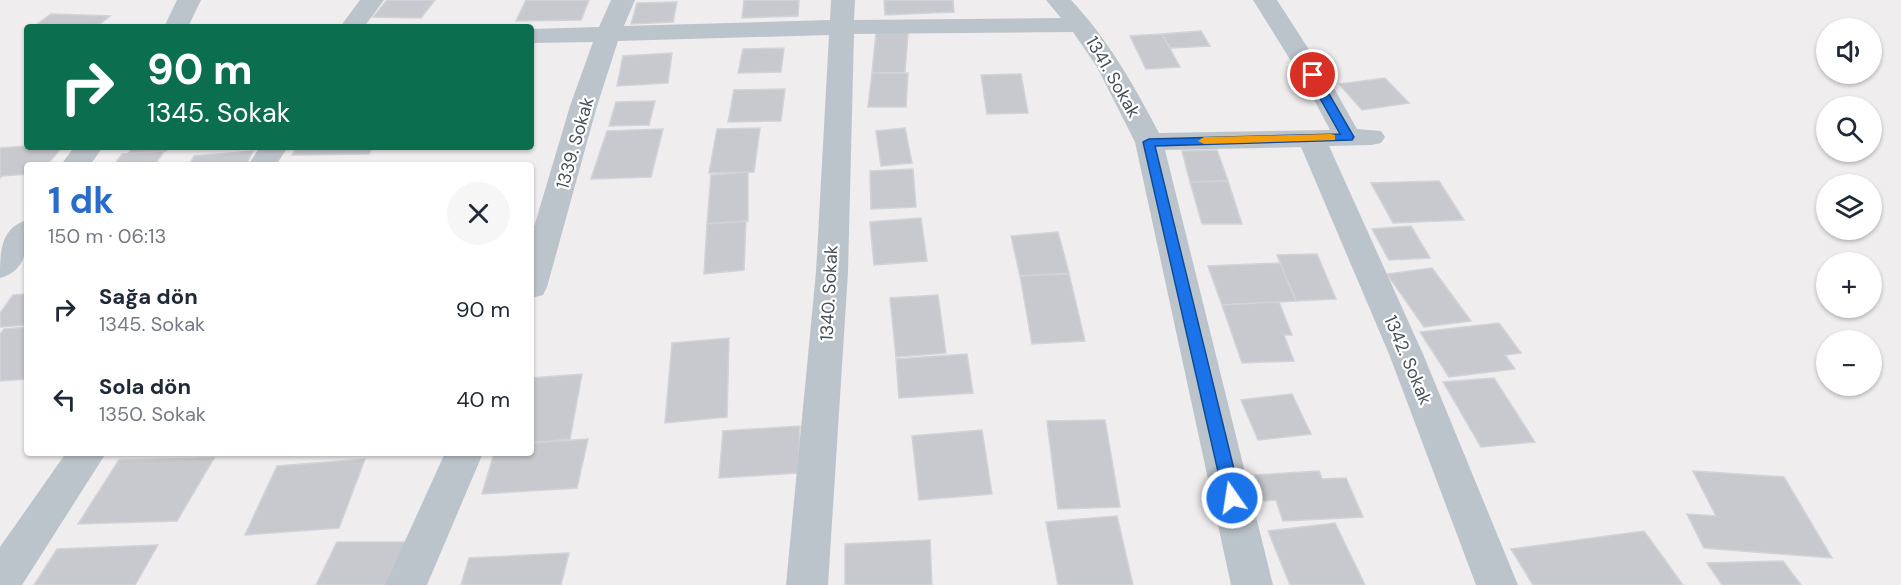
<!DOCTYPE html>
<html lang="tr">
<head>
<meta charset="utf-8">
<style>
	body { margin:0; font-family:"DM Sans",sans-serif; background:#f6f6f7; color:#1f2937; height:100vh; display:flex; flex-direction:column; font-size:22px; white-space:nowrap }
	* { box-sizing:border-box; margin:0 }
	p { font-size:20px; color:#747a83 }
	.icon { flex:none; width:33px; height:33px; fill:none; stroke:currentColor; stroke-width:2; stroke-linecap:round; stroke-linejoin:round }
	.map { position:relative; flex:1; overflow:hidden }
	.drawer { position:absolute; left:24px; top:162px; width:510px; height:294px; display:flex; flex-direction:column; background:#fff; border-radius:6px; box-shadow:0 2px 4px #0004 }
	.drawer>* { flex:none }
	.top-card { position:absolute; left:24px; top:24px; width:510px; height:126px; border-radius:6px; box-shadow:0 2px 4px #0004; background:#0b6e4f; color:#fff; overflow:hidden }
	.buttons { position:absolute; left:1816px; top:18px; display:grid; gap:12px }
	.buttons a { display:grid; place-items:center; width:66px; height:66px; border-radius:50%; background:#fff; box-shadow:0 2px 4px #0004; font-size:30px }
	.pin { position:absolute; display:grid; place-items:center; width:51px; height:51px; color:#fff; margin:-26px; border:3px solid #fff; border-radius:50%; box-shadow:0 2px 6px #0007 }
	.me { position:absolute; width:66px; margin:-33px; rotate:347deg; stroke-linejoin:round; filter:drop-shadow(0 0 4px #0008) }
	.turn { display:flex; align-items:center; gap:21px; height:126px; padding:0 24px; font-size:27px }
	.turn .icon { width:78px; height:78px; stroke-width:2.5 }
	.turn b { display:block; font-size:42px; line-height:51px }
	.round { display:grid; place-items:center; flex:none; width:63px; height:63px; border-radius:32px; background:#f6f6f7 }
	.head { display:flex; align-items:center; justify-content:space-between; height:102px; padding:0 24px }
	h1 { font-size:36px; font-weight:700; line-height:45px; color:#2a6ccc }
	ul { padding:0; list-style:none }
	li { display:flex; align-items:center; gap:18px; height:90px; padding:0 24px }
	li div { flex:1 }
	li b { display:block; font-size:22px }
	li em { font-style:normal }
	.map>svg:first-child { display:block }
</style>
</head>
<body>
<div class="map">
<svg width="1901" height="585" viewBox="0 0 1901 585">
	<rect width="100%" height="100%" fill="#efeded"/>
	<g fill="#c7c9cf" stroke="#d1d3d8" stroke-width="1.5">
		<path d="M 387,0 L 435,0 L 421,18 L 373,17 Z"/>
		<path d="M 526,0 L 589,0 L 581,20 L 516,21 Z"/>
		<path d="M 744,0 L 799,0 L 798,16 L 742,18 Z"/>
		<path d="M 884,0 L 953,0 L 954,12 L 885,15 Z"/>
		<path d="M 677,2 L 673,22 L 631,24 L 637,3 Z"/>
		<path d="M 51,14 L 110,16 L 96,27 L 33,27 Z"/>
		<path d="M 1201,31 L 1210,46 L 1170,48 L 1162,34 Z"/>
		<path d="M 876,33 L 908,33 L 905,73 L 872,73 Z"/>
		<path d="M 1162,34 L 1180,67 L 1146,69 L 1130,36 Z"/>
		<path d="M 784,48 L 781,72 L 738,73 L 743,49 Z"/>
		<path d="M 672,53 L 668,83 L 617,86 L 623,56 Z"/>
		<path d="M 872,73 L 908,73 L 906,107 L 868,107 Z"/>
		<path d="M 1021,74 L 1028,113 L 987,114 L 981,75 Z"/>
		<path d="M 1385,78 L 1409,103 L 1362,110 L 1339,84 Z"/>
		<path d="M 785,89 L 781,121 L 728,122 L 734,90 Z"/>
		<path d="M 655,101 L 649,125 L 609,126 L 616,102 Z"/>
		<path d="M 760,128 L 754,172 L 709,173 L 717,129 Z"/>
		<path d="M 905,128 L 912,163 L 881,166 L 876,131 Z"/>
		<path d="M 663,129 L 651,177 L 591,179 L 607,131 Z"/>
		<path d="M 27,146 L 62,147 L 47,165 L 27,165 L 27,174 L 2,176 L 0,178 L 0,148 Z"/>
		<path d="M 133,147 L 169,147 L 166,151 L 127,155 Z"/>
		<path d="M 297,147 L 373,147 L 369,154 L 292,155 Z"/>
		<path d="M 1217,150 L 1228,181 L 1190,182 L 1182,151 Z"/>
		<path d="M 164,151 L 155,165 L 114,165 L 122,154 Z"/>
		<path d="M 253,151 L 246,165 L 189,165 L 194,156 Z"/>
		<path d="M 913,169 L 916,207 L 871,209 L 870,171 Z"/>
		<path d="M 748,172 L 748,221 L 707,224 L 711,175 Z"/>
		<path d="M 1228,181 L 1242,224 L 1202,224 L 1190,182 Z"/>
		<path d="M 1439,181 L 1464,220 L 1393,223 L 1371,183 Z"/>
		<path d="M 921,218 L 927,261 L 874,265 L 870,222 Z"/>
		<path d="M 746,221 L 744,270 L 704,274 L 707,224 Z"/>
		<path d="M 1411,226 L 1430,258 L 1389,260 L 1372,229 Z"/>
		<path d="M 1058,232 L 1069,273 L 1020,276 L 1011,236 Z"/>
		<path d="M 1317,254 L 1336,299 L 1296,301 L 1277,255 Z"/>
		<path d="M 1280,263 L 1296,301 L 1222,305 L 1208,266 Z"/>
		<path d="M 1432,268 L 1471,321 L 1424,327 L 1387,274 Z"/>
		<path d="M 1069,274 L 1085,341 L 1032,344 L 1020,276 Z"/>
		<path d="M 27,294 L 27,325 L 0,327 L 0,313 L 13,295 Z"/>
		<path d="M 938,295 L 946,353 L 896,357 L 890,298 Z"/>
		<path d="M 1279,302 L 1292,335 L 1284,335 L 1294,361 L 1242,363 L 1222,305 Z"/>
		<path d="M 1499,323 L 1521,353 L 1505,355 L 1515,369 L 1449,377 L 1420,332 Z"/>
		<path d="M 27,327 L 27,379 L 0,381 L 0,334 L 4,329 Z"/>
		<path d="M 729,338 L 727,417 L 665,423 L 672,343 Z"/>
		<path d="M 967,354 L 973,393 L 899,398 L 896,359 Z"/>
		<path d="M 582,374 L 570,439 L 531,443 L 531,378 Z"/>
		<path d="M 1494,378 L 1535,442 L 1481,447 L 1443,382 Z"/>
		<path d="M 1292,394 L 1311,434 L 1258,440 L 1241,400 Z"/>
		<path d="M 1105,420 L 1120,507 L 1058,509 L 1047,421 Z"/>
		<path d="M 800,426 L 798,473 L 719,478 L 723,431 Z"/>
		<path d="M 982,430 L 992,494 L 919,500 L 912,436 Z"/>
		<path d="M 588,439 L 577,488 L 482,494 L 494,453 L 531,453 L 531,443 Z"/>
		<path d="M 214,458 L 177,521 L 78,524 L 119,460 Z"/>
		<path d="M 365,459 L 339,528 L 245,535 L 277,466 Z"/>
		<path d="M 1319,471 L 1322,479 L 1346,478 L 1363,517 L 1283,521 L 1276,500 L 1264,501 L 1255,475 Z"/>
		<path d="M 1693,471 L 1784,477 L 1832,558 L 1704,548 L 1687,514 L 1716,516 Z"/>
		<path d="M 1117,516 L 1133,585 L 1058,585 L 1046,522 Z"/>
		<path d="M 1335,523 L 1365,585 L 1290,585 L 1268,531 Z"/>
		<path d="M 1644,531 L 1683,585 L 1533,585 L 1511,549 Z"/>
		<path d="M 930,540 L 932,585 L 845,585 L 845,544 Z"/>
		<path d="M 337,542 L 406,542 L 387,585 L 316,585 Z"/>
		<path d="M 158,545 L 135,585 L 34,585 L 57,549 Z"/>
		<path d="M 569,553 L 561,585 L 461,585 L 469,558 Z"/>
		<path d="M 1783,561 L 1801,585 L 1722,585 L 1707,563 Z"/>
	</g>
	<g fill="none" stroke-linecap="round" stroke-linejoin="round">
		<g fill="#bcc4cb" fill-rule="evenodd">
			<path d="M 177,0 L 201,0 L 188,27 L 164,27 Z"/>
			<path d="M 360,0 L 384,0 L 364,27 L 340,27 Z"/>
			<path d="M 611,0 L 635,0 L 624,26 L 830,20 L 831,0 L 855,0 L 854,20 L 1061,18 L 1046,0 L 1071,0 C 1107,38 1134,85 1159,133 L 1330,130 L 1309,90 L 1253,0 L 1277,0 L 1335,90 L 1357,129 L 1381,131 L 1385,137 L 1381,143 L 1371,145 L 1329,146 L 1423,354 L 1518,585 L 1476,585 L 1389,354 L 1301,147 L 1165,150 L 1273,585 L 1231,585 L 1135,142 L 1097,67 L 1073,32 L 854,34 L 848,272 L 828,585 L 786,585 L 816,272 L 829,35 L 618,41 L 597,106 L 547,287 L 543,295 L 531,298 L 531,237 L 570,106 L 593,42 L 531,43 L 531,29 L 599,27 Z"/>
			<path d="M 74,147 L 103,147 L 90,165 L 61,165 Z"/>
			<path d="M 260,147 L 288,147 L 276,165 L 248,165 Z"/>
			<path d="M 27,220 C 27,245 29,270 0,278 C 0,253 0,228 27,220 Z"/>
			<path d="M 66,453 L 106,453 L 22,585 L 0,585 L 0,547 Z"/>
			<path d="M 445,453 L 483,453 L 427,585 L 385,585 Z"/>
		</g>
	</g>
	<path fill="#1a73e8" stroke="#114b97" stroke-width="1.5" d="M 1313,72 L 1318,75 L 1354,137 L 1352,140 L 1155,146 L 1241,498 L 1238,503 L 1232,505 L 1227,503 L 1224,498 L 1143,142 L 1149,139 L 1340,134 L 1307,75 Z"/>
	<path fill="#f59e0b" d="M 1331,134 L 1335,135 L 1335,140 L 1204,144 L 1198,141 L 1204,137 Z"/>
	<g text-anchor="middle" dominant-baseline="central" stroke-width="4.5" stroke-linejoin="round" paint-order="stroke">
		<g font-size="18" fill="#475058" stroke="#fff">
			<text transform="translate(1113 77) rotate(60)">1341. Sokak</text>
			<text transform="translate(575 143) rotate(-74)">1339. Sokak</text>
			<text transform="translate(829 293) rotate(-87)">1340. Sokak</text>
			<text transform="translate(1408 360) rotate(67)">1342. Sokak</text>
		</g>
	</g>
</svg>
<div class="buttons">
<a><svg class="icon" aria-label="sound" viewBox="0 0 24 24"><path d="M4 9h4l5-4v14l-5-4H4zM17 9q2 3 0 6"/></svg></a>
<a><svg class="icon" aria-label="search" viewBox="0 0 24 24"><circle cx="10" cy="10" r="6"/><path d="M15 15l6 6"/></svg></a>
<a><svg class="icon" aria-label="layers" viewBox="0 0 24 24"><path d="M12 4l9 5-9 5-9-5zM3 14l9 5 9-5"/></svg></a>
<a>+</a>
<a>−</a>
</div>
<div class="pin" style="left:1313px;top:75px;background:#d93025"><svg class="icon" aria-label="arrive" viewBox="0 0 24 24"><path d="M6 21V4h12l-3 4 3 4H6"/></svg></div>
<svg class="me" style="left:1232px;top:498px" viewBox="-20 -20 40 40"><circle r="17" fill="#1a73e8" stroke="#fff" stroke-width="3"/><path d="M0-11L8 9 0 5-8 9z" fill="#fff"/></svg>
<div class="top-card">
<div class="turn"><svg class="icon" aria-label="right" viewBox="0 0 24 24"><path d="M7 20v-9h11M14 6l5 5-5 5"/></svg><div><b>90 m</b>1345. Sokak</div></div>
</div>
<section class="drawer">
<div class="head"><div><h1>1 dk</h1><p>150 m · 06:13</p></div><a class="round"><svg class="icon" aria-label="close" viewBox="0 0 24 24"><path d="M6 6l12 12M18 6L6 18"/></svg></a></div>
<ul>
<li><svg class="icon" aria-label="right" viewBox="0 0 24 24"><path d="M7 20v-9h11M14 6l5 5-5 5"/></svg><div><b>Sağa dön</b><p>1345. Sokak</p></div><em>90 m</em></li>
<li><svg class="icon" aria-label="left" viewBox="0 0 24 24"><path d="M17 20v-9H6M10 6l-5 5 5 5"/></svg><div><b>Sola dön</b><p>1350. Sokak</p></div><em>40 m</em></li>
</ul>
</section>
</div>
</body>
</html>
